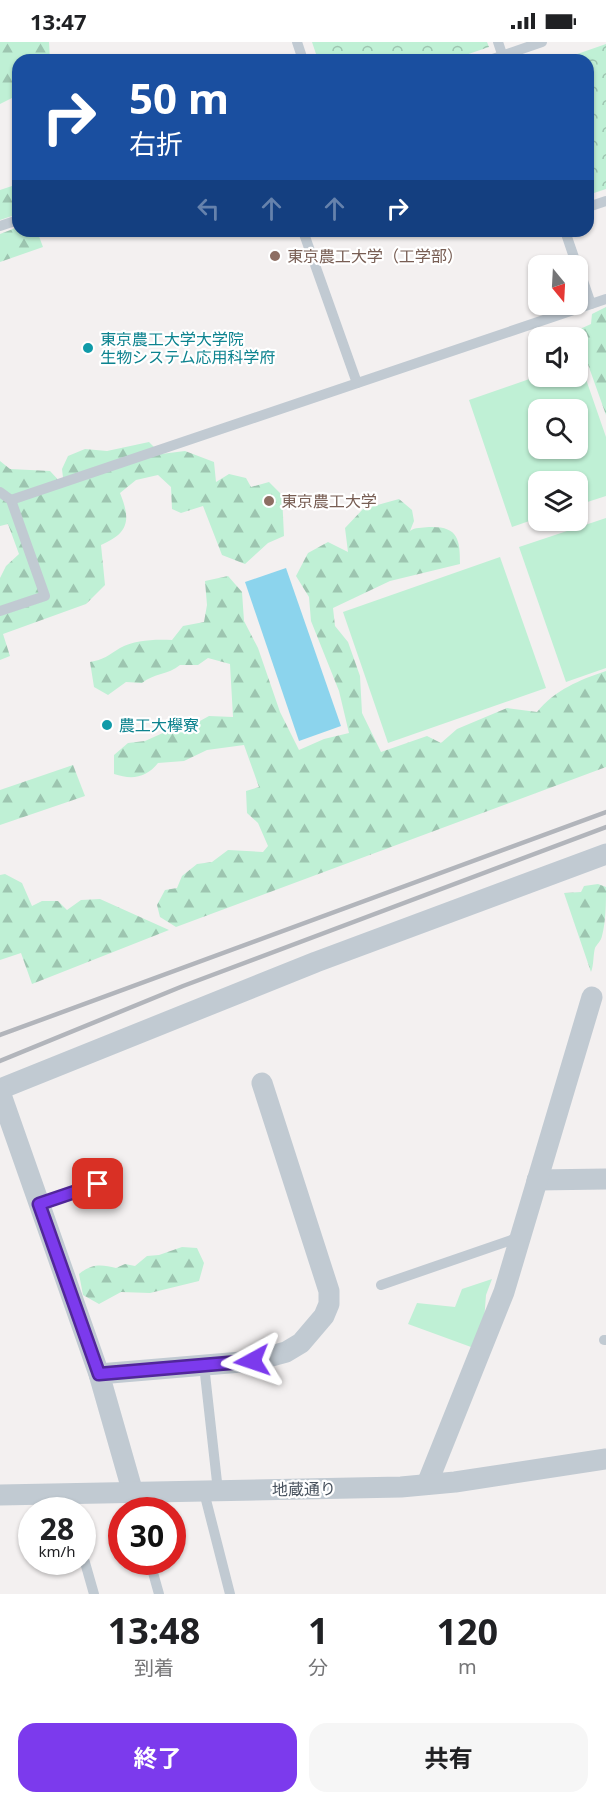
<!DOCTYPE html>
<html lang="ja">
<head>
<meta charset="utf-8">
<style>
	body { margin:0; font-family:"Noto Sans","Noto Sans JP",sans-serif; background:#f6f6f6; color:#202124; height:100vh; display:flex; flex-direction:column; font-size:22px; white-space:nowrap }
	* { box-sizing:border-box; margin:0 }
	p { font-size:20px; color:#757577 }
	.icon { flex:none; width:33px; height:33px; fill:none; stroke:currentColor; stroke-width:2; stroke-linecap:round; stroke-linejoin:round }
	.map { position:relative; height:1552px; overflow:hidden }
	.side { display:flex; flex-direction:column; background:#fff; flex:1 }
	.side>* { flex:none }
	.banner { position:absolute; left:12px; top:12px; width:582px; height:183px; border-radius:18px; box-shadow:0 2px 4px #0004; background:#1a4fa0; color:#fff; overflow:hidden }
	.needle { width:39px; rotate:162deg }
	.tools { position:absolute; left:528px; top:213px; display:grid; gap:12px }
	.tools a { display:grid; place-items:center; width:60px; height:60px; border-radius:12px; background:#fff; box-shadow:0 2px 4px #0004; font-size:30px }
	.speed { position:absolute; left:18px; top:1455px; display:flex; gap:12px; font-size:30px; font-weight:700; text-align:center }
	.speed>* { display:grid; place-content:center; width:78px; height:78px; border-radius:50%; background:#fff; box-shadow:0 2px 4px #0004; line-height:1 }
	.speed small { font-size:15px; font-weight:400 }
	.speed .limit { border:9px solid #d22; background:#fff; color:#111 }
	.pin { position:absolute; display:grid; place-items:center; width:51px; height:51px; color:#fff; margin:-26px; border-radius:12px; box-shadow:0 3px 9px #0006 }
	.me { position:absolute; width:66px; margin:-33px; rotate:265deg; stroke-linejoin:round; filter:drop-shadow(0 0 4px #0008) }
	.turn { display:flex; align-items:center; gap:21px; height:126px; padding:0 18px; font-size:27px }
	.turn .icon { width:78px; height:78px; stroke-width:2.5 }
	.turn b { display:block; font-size:42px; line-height:51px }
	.lanes { display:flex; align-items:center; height:57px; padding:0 18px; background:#0003; justify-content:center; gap:30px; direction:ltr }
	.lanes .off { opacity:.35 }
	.eta { display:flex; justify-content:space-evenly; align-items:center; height:102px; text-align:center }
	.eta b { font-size:36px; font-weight:700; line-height:42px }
	.button { display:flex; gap:12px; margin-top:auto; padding:12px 18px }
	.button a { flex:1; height:69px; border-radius:18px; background:#7c3aed; color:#fff; font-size:24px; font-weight:700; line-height:69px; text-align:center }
	.button a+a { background:#f6f6f6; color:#202124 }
	.status { display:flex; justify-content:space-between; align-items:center; height:42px; padding:0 30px; background:#fff; direction:ltr }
	.status svg { height:16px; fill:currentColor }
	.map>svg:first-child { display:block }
</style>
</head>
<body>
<div class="status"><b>13:47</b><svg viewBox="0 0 49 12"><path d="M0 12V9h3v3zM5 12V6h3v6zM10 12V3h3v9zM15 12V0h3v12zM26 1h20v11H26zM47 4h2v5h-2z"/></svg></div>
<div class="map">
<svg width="606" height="1552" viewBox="0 0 606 1552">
	<defs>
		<pattern id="forest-firs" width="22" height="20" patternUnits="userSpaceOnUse" patternTransform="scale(1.5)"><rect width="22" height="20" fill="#bff0d5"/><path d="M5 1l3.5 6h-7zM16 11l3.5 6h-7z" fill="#9dc5b0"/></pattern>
		<pattern id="park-crowns" width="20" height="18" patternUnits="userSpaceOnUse" patternTransform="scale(1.5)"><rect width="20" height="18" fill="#bff0d5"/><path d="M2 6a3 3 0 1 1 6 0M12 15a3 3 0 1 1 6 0" fill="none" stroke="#9dc5b0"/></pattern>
	</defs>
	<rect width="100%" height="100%" fill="#f3f0f0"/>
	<g fill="#bff0d5" fill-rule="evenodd">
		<path d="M 580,320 L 606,395 L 606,454 L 578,463 L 578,440 L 538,440 L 538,476 L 512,485 L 469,358 L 538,334 L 578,334 L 578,321 ZM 538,368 L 578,368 L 578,406 L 538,406 Z"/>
		<path d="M 606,476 L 606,626 L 566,640 L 519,505 Z"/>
		<path d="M 500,515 L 546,646 L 388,701 L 343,570 Z"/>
		<path d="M 492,1237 L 486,1253 L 484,1279 L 471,1305 L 408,1282 L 417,1261 L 455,1265 L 462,1247 Z"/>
	</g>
	<g fill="url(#forest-firs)">
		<path d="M 0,0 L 49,0 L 50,18 L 18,18 L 18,53 L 0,62 Z"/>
		<path d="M 18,142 L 18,172 L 0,178 L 0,148 Z"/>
		<path d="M 18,185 L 18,189 L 37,189 L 43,205 L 0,220 L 0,192 Z"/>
		<path d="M 606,265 L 606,373 L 585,314 L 578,316 L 578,296 L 574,295 L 580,287 L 591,282 L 592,272 Z"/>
		<path d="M 149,400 L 161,412 L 185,409 L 214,420 L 216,440 L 229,432 L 246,436 L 251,445 L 269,440 L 282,453 L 284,494 L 268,501 L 245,522 L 222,513 L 203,464 L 181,471 L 172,467 L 171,445 L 158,433 L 136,438 L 120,451 C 131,478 129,491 101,503 L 105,543 L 86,562 L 3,592 L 10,614 L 0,618 L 0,536 L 6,524 L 19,512 L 8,482 L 0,484 L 0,419 L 10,427 L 50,429 L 64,444 L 62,427 L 68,414 L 85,407 L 107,409 Z"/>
		<path d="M 399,457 L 412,468 L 414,479 L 410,489 C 415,485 422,486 429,485 C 458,484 460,497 460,522 L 390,539 L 333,566 L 335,584 L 348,600 L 360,634 L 362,671 L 381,710 L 427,694 L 441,701 L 457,687 L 507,666 L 537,670 C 555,648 579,638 606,629 L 606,725 L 176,885 L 160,875 L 157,863 L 165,848 L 177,846 L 182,834 L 197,822 L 212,820 L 228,808 L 263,810 L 268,804 L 258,781 L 247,771 L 246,749 L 259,745 L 244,703 L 207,708 L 184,719 L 158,721 C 146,736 132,738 114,732 L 114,713 L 128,701 L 145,699 L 174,686 L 189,685 L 209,674 L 233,675 L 230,622 L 208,616 L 198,623 L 180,623 C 168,633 154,631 142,641 L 126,640 L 108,653 L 94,645 L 90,620 C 103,618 109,613 120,606 C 135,598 154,597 172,598 L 183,584 L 204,580 L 207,563 L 205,539 L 228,534 L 242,550 L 244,579 L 258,606 L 280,670 L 299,708 L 324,697 L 349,691 L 339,649 L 311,579 L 309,555 L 296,534 L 308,511 L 328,500 L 348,510 L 345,486 L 363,467 Z"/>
		<path d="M 73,723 L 85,754 L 0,783 L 0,748 Z"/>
		<path d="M 5,832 L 22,841 L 32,864 L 42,859 L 58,859 L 67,868 L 81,858 L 100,857 L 169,888 L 32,942 L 21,911 L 0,918 L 0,833 Z"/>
		<path d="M 598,842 L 606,845 C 606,861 606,879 602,894 C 601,899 597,902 595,906 C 593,913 594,923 591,930 L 564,851 L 581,850 L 584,844 Z"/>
		<path d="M 182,1205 L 197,1206 L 204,1221 L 199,1239 L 150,1251 L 121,1250 L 99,1262 L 83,1253 L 79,1232 C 91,1222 101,1222 116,1226 L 125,1222 L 135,1224 L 147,1214 L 159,1213 Z"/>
	</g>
	<g fill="url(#park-crowns)">
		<path d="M 312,0 L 487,0 L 489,5 L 451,18 L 318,18 Z"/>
		<path d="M 606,2 L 606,147 L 588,153 L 588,18 L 560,18 Z"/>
	</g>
	<path fill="#8cd4ed" d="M 286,526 L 341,684 L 299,699 L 245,540 Z"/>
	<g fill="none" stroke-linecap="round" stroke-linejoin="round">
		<g stroke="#c1cad2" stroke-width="10">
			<path d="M 297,0 L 303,18"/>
			<path d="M 498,0 L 504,18"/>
			<path d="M 490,18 L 542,0"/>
			<path d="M 588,165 L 606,159"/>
			<path d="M 0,184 L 18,178"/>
			<path d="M 303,189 L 357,341"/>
			<path d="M 565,189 L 577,224"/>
			<path d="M 578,224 L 591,262"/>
			<path d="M 0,450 L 11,458 L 45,554 L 0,569"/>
			<path d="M 11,458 L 606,257"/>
			<path d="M 39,1162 L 98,1142 L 93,1123"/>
			<path d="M 381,1243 L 520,1195"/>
			<path d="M 604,1298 L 606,1298"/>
			<path d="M 204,1323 L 218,1449"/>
			<path d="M 204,1450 L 230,1552"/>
			<path d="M 133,1451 L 137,1468"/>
			<path d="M 66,1452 L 71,1468"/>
			<path d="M 82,1510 L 94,1552"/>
			<path d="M 150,1520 L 159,1552"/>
		</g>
		<g stroke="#c1cad2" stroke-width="21">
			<path d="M 0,1047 L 316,920 L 606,812"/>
			<path d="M 0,1050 L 99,1332 L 133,1451"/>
			<path d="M 537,1138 L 606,1137"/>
			<path d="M 99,1332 L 253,1319 L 286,1310 L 301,1301 L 324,1274 L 329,1262 L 329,1249 L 262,1041"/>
			<path d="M 427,1442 L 504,1250 L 592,955"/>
			<path d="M 0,1453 L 401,1445 L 455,1440 L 606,1417"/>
		</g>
		<g stroke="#b2b5bb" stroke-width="4.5">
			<path d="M 0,993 L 606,770"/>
			<path d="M 0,1019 L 183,944 L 606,785"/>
		</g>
	</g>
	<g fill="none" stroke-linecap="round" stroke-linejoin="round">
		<defs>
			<path id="route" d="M 98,1142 L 39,1162 L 99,1332 L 252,1319"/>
		</defs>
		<use href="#route" stroke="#51269a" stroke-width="15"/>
		<use href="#route" stroke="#7c3aed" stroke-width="10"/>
	</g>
	<g fill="#8d6e63" stroke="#fff" stroke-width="2">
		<circle cx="275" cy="214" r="6"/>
		<circle cx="269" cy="459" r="6"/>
	</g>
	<g fill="#0f9aa8" stroke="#fff" stroke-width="2">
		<circle cx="88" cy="306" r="6"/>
		<circle cx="107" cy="683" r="6"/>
	</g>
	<g text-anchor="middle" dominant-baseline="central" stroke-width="4.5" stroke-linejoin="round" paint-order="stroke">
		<g font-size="16" fill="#785e54" stroke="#fff" text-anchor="start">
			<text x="287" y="214">東京農工大学（工学部）</text>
			<text x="281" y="459">東京農工大学</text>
		</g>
		<g font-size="16" fill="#0d838f" stroke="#fff" text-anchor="start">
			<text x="100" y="297">東京農工大学大学院<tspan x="100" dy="18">生物システム応用科学府</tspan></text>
			<text x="119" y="683">農工大欅寮</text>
		</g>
		<g font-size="16" fill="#48525e" stroke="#fff">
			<text transform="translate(304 1447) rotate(-1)">地蔵通り</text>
		</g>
	</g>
</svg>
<div class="tools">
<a><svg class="needle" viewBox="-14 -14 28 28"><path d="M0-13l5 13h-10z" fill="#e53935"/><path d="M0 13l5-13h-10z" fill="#757577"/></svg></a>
<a><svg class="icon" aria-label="sound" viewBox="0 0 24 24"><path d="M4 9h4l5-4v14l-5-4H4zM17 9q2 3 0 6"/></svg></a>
<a><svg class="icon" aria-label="search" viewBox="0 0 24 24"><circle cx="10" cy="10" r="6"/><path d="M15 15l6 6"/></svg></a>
<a><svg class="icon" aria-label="layers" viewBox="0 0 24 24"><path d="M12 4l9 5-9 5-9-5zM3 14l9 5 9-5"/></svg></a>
</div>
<div class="speed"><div>28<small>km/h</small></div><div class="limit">30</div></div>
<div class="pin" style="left:98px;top:1142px;background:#d93025"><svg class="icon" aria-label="arrive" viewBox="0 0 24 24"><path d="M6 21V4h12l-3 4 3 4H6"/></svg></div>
<svg class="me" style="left:252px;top:1319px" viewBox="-20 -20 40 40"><path d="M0-17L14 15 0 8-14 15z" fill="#7c3aed" stroke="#fff" stroke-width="4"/></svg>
<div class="banner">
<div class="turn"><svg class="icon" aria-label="right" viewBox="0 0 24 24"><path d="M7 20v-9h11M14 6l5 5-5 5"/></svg><div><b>50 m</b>右折</div></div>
<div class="lanes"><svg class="icon off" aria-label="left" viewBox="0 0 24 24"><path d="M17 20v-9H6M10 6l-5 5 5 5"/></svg><svg class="icon off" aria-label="ahead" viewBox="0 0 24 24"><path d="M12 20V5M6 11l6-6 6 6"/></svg><svg class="icon off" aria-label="ahead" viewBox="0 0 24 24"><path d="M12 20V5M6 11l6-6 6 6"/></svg><svg class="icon" aria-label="right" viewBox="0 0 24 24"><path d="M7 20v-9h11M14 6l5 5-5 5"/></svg></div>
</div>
</div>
<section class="side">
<div class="eta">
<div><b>13:48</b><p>到着</p></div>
<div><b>1</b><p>分</p></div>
<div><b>120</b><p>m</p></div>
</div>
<div class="button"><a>終了</a><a>共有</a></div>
</section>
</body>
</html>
